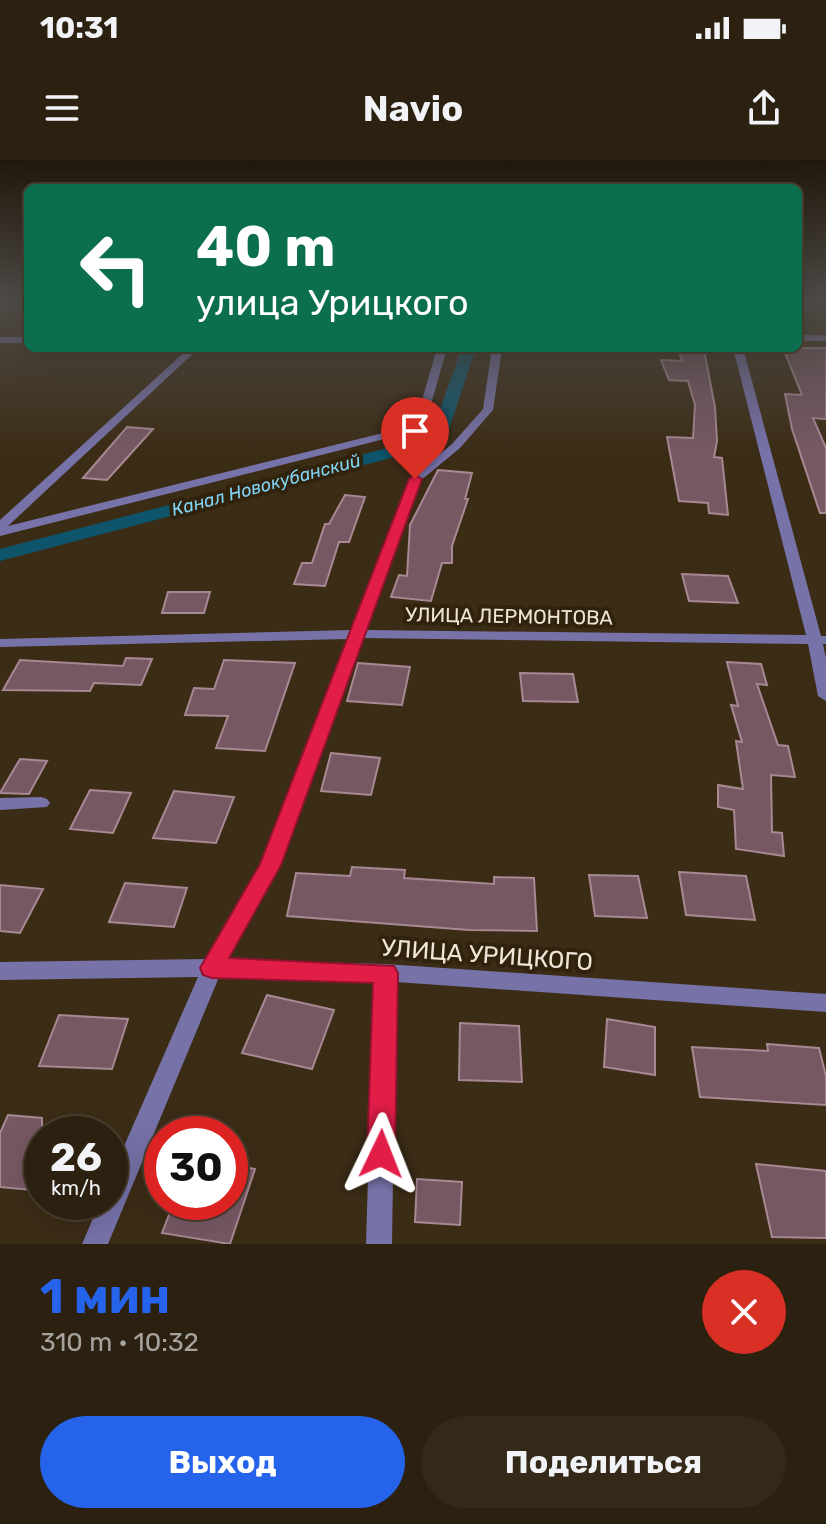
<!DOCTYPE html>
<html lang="ru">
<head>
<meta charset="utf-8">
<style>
	body { margin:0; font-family:Rubik,sans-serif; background:#342919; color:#f1f3f6; height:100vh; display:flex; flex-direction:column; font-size:30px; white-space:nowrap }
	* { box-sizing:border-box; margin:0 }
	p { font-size:26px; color:#a6a39f }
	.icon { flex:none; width:44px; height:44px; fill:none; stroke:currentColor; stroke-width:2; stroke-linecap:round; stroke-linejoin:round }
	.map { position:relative; height:1084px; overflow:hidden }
	.side { display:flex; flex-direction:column; background:#2c2110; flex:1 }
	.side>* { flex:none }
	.guide { position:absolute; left:24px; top:24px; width:778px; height:168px; border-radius:12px; box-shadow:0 8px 32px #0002,0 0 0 2px #483e30; background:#0b6e4f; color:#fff; overflow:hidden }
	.speed { position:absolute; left:24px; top:956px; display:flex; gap:16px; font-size:40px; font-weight:700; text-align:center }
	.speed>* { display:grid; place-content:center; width:104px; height:104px; border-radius:50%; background:#2c2110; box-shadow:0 8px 32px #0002,0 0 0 2px #483e30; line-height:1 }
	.speed small { font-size:20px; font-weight:400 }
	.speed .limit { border:12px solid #d22; background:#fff; color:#111 }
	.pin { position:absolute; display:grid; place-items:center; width:68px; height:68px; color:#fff; margin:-82px -34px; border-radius:50% 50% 50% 0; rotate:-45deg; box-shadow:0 0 8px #0007 }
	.pin .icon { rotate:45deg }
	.me { position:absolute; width:88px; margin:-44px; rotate:2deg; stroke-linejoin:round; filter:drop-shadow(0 0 6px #0008) }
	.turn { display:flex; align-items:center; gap:28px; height:168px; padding:0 40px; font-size:36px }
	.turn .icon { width:104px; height:104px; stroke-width:2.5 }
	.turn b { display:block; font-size:56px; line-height:68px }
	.round { display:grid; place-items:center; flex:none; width:84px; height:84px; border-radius:42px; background:#342919 }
	.overview { display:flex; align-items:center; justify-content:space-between; height:136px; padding:0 40px }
	h1 { font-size:48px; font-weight:700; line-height:60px; color:#2563eb }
	.button { display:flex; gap:16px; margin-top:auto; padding:16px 40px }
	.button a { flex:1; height:92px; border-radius:48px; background:#2563eb; color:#fff; font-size:32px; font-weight:700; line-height:92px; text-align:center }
	.button a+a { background:#342919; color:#f1f3f6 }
	.status { display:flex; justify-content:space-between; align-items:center; height:56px; padding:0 40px; background:#2c2110; direction:ltr }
	.status svg { height:22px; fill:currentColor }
	header { display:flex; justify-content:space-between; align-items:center; height:104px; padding:0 40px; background:#2c2110; font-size:36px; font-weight:700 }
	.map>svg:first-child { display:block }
</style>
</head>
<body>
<div class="status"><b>10:31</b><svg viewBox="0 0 49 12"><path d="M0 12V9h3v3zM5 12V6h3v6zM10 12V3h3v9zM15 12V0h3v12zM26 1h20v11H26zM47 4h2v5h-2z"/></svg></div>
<header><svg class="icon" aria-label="menu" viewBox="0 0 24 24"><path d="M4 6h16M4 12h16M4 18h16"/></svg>Navio<svg class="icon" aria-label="share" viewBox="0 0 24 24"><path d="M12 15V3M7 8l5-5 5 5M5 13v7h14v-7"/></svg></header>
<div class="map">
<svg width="826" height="1084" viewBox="0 0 826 1084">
	<rect width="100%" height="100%" fill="#3b2c16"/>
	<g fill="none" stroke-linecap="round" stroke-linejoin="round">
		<path fill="#0e556b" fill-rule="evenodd" d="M 462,188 L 476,188 L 444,284 L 0,401 L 0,389 L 430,277 Z"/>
	</g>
	<g fill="#765863" stroke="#a78893" stroke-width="2">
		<path d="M 783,188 L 826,188 L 826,259 L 813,258 L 826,288 L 826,353 L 820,353 L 792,269 L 785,234 L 802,235 Z"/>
		<path d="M 678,189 L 704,190 L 715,247 L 717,281 L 714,297 L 722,298 L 728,355 L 709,353 L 708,343 L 679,341 L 667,277 L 693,278 L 695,245 L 688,221 L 669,220 L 661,200 L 682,201 Z"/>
		<path d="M 127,267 L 153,269 L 107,320 L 83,318 Z"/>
		<path d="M 438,310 L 472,313 L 465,339 L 468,339 L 452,386 L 452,403 L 442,403 L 431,441 L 391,437 L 399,415 L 407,416 L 410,365 Z"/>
		<path d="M 345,335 L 365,337 L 349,382 L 339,382 L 325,426 L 294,424 L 302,403 L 312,403 L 325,364 L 329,364 Z"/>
		<path d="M 682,414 L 728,416 L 738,443 L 689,441 Z"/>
		<path d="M 168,432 L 210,432 L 204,453 L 162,453 Z"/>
		<path d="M 126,498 L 152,499 L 141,525 L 94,523 L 90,531 L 3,530 L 20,500 L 123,506 Z"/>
		<path d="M 224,500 L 295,503 L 265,591 L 216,588 L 228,556 L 185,555 L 194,528 L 214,529 Z"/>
		<path d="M 727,502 L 761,504 L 767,525 L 757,524 L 778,585 L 788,586 L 795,617 L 771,615 L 772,672 L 782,673 L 784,696 L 736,689 L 734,650 L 718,647 L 718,625 L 743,629 L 736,581 L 742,582 L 731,545 L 738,546 Z"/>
		<path d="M 358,503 L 410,507 L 402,545 L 347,541 Z"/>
		<path d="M 520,513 L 573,514 L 578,542 L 523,541 Z"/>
		<path d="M 331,593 L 380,598 L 371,635 L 321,631 Z"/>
		<path d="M 20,599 L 47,601 L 29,634 L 0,633 Z"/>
		<path d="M 90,630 L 131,633 L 113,673 L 70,669 Z"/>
		<path d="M 174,631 L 234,637 L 216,683 L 153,678 Z"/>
		<path d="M 352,707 L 405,710 L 404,718 L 494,724 L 494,717 L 534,718 L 537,771 L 469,770 L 287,756 L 296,713 L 350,716 Z"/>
		<path d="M 679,712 L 746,716 L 755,760 L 686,755 Z"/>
		<path d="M 589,715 L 638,716 L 647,758 L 595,756 Z"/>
		<path d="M 125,723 L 187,728 L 174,767 L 109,762 Z"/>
		<path d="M 0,725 L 43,729 L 20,773 L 0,771 Z"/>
		<path d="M 267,835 L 334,850 L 312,909 L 242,893 Z"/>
		<path d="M 59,855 L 128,859 L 112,909 L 39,906 Z"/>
		<path d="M 607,859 L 655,867 L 655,915 L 604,907 Z"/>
		<path d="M 460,863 L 519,866 L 522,922 L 459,920 Z"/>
		<path d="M 767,884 L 819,888 L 826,916 L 826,945 L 700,937 L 692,887 L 768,891 Z"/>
		<path d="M 8,955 L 42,958 L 42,1031 L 0,1027 L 0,973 Z"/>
		<path d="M 230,1004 L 255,1009 L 230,1084 L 162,1073 L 174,1042 L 230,1042 Z"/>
		<path d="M 756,1004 L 826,1011 L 826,1078 L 772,1077 Z"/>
		<path d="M 417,1019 L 462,1022 L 460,1065 L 415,1062 Z"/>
	</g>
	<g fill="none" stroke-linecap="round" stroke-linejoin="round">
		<g fill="#7772a8" fill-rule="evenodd">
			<rect x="798" y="175" width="28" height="6"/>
			<rect x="0" y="177" width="28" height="6"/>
			<path d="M 189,188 L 199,188 L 8,366 L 415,265 L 437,188 L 447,188 L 424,269 L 0,376 L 0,360 Z"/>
			<path d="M 492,188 L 502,188 L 493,250 L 460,288 L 420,321 L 366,470 L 806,475 L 733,188 L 743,188 L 821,476 L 826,476 L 826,484 L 823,484 L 826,498 L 826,541 L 818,536 L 808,484 L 362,478 L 280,705 L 227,800 L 385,804 L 826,834 L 826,852 L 396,822 L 392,1084 L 366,1084 L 374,821 L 219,817 L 108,1084 L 82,1084 L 100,1042 L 110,1042 L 110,1018 L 198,817 L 0,820 L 0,802 L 206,799 L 261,705 L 348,479 L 0,487 L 0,479 L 351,470 L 409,319 L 452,284 L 483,249 Z"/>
			<path d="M 41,637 L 47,639 L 50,643 L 47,647 L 0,650 L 0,638 Z"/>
		</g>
	</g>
	<linearGradient id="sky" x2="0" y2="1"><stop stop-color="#20180c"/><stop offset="0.48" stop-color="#4f4b47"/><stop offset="1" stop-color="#4f4b47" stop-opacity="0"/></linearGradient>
	<rect width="826" height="292" fill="url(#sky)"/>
	<path fill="#e11d48" stroke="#92132f" stroke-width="2" d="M 415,315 L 422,319 L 281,705 L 229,798 L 394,806 L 398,813 L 395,994 L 391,1003 L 381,1007 L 371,1003 L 367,994 L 373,823 L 212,818 L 203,815 L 200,808 L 260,704 L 409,319 Z"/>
	<g text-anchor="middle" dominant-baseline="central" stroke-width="8" stroke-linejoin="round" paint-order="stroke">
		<g font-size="18" font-style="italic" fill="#82d5f5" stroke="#30220c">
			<text transform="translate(266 325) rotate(-15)">Канал Новокубанский</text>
		</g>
		<g font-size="20" fill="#efe6d8" stroke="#30220c">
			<text transform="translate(509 456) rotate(1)">УЛИЦА ЛЕРМОНТОВА</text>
		</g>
		<g font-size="24" fill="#efe6d8" stroke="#30220c">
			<text transform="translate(487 795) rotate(4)">УЛИЦА УРИЦКОГО</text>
		</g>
	</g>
</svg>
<div class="speed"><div>26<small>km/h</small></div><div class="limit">30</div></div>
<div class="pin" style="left:415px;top:319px;background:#d93025"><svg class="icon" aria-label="arrive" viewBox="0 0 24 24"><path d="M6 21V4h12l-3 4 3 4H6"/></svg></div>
<svg class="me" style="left:381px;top:994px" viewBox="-20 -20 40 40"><path d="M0-17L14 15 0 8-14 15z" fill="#e11d48" stroke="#fff" stroke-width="4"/></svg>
<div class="guide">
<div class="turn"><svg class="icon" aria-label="left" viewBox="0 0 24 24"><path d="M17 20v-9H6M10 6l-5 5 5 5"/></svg><div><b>40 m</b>улица Урицкого</div></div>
</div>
</div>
<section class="side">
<div class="overview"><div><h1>1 мин</h1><p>310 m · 10:32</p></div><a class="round" style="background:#d93025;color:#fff"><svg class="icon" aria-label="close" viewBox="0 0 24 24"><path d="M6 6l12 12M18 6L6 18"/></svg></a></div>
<div class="button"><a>Выход</a><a>Поделиться</a></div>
</section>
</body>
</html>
